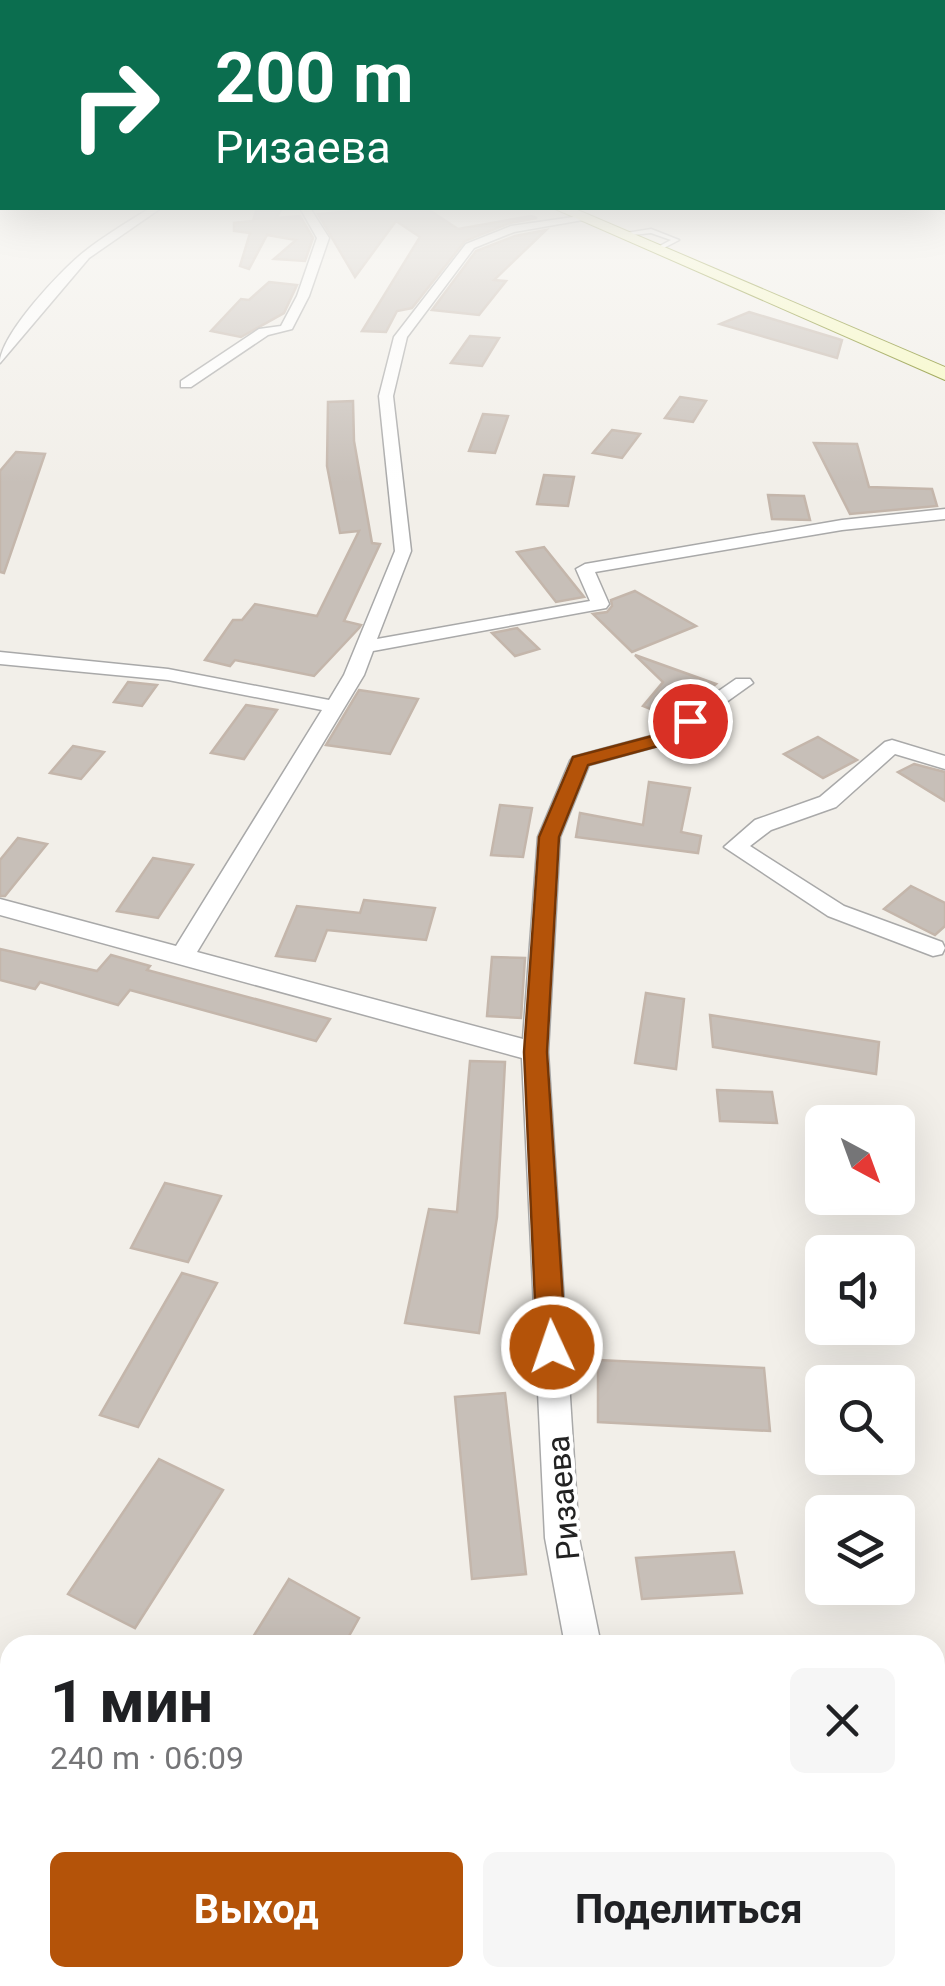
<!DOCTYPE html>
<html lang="ru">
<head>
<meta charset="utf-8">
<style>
	body { margin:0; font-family:Roboto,sans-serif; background:#f6f6f6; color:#202124; height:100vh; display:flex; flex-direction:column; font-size:38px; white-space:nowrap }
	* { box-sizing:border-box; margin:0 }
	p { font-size:32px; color:#757577 }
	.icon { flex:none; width:55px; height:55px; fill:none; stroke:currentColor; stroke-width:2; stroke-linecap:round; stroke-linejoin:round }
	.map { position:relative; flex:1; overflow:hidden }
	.details { position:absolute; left:0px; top:1635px; width:945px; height:352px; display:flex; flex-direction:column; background:#fff; border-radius:30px 30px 0 0; box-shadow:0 10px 40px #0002 }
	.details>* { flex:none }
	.banner { position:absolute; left:0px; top:0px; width:945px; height:210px; box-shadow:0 10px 40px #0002; background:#0b6e4f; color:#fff; overflow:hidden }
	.needle { width:65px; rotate:139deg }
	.controls { position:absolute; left:805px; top:1105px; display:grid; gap:20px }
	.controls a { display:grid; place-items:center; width:110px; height:110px; border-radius:15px; background:#fff; box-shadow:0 10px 40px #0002; font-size:50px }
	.pin { position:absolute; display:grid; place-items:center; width:85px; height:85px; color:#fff; margin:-42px; border:5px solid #fff; border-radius:50%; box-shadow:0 2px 10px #0007 }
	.me { position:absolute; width:110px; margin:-55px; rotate:357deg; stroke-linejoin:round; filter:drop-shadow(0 0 8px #0008) }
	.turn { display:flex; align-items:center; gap:35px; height:210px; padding:0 50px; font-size:45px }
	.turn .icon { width:130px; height:130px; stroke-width:2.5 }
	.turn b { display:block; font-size:70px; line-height:85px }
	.round { display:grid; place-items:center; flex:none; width:105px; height:105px; border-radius:15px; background:#f6f6f6 }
	.summary { display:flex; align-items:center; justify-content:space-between; height:170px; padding:0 50px }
	h1 { font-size:60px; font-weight:700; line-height:75px }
	.cta { display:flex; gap:20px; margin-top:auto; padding:20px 50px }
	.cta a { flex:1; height:115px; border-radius:15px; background:#b45309; color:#fff; font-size:40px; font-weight:700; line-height:115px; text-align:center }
	.cta a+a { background:#f6f6f6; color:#202124 }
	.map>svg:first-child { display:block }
</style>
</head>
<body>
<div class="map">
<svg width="945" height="1986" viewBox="0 0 945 1986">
	<rect width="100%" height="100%" fill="#f2efe9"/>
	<g fill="#c7bfb8" stroke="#c4b6ab" stroke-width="2.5">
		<path d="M 257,208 L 282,208 L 276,218 L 300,216 L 313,238 L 305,261 L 274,259 L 296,240 L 267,235 L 249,269 L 240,266 L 250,233 L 234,231 L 234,223 L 253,221 Z"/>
		<path d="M 377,208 L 426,208 L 458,229 L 531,216 L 537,218 L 510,223 L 465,241 L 412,308 L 397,311 L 386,332 L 362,331 L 420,237 L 396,221 L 355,277 L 318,214 L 379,209 Z"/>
		<path d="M 546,230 L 494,280 L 506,281 L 479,315 L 432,310 L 476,251 L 515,236 Z"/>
		<path d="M 269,282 L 297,285 L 284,313 L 241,337 L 211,331 L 241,299 L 249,300 Z"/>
		<path d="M 749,312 L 842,340 L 837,358 L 720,324 Z"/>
		<path d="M 470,336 L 499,338 L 482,366 L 451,363 Z"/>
		<path d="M 680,397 L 706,401 L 693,422 L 665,418 Z"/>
		<path d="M 353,401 L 354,441 L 372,543 L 380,544 L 344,621 L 361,625 L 359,628 L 314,676 L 235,660 L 230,666 L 205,660 L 233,620 L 242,620 L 255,604 L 317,616 L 359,531 L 340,533 L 327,466 L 328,402 Z"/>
		<path d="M 483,414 L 508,416 L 495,453 L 469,451 Z"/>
		<path d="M 612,430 L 640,434 L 622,458 L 593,453 Z"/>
		<path d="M 814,443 L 857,444 L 869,487 L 932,489 L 937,506 L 850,514 Z"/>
		<path d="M 16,452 L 45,454 L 4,573 L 0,572 L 0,471 Z"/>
		<path d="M 544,475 L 574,477 L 568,506 L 537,504 Z"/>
		<path d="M 768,495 L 804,496 L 810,520 L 772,519 Z"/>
		<path d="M 544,547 L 584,597 L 556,602 L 517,552 Z"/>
		<path d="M 635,591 L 696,626 L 632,652 L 593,614 L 607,612 L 612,606 L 611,600 Z"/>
		<path d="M 517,628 L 539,649 L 515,656 L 492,633 Z"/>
		<path d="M 635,655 L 716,684 L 673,718 L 643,706 L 663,682 Z"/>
		<path d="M 128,682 L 157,685 L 142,706 L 114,702 Z"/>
		<path d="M 359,690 L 418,699 L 390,754 L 326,745 Z"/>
		<path d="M 246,705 L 277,710 L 244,759 L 211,753 Z"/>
		<path d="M 818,737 L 857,760 L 823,778 L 784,754 Z"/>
		<path d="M 73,746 L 104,752 L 81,779 L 50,773 Z"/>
		<path d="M 914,764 L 945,772 L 945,801 L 898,772 Z"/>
		<path d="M 649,782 L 690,788 L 681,832 L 701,836 L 698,853 L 576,837 L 580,813 L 643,825 Z"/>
		<path d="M 500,805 L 532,808 L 523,857 L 491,855 Z"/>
		<path d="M 18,838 L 47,844 L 5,896 L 0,896 L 0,860 Z"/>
		<path d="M 153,858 L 193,865 L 158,918 L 117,911 Z"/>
		<path d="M 911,886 L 945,903 L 945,926 L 935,935 L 884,909 Z"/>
		<path d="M 364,900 L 435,908 L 426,940 L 327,930 L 315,961 L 276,956 L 297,906 L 360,913 Z"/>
		<path d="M 0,949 L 97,971 L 111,955 L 150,966 L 147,970 L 330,1019 L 316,1041 L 130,990 L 118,1005 L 40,982 L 35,989 L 0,980 Z"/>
		<path d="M 492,957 L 525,958 L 521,1018 L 487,1016 Z"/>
		<path d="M 646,993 L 684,999 L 676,1069 L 635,1063 Z"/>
		<path d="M 710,1015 L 879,1042 L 876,1074 L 713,1047 Z"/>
		<path d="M 470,1061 L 505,1062 L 497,1217 L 479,1333 L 405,1323 L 429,1209 L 457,1212 Z"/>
		<path d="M 717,1090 L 772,1092 L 777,1123 L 720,1121 Z"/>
		<path d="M 165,1183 L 221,1196 L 188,1262 L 131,1248 Z"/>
		<path d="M 182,1273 L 217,1283 L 138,1427 L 100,1415 Z"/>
		<path d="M 598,1360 L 764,1368 L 770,1431 L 598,1422 Z"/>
		<path d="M 505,1393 L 526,1574 L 472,1579 L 455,1397 Z"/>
		<path d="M 159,1459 L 223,1490 L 135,1628 L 68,1594 Z"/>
		<path d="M 734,1552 L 742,1593 L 642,1599 L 636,1558 Z"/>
		<path d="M 289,1579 L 359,1618 L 344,1645 L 248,1645 Z"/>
	</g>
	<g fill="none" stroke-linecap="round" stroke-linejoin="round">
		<defs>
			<path id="lane" d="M 651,229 L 679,240 L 658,251 L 656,248 L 671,240 L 651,233 L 623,236 L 620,234 Z"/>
			<g id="street">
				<path d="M 945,206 L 945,213 L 936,208 Z"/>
				<path d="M 150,208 L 161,208 L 89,258 L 0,363 C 0,335 61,270 84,252 C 104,236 128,222 150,208 Z"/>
				<path d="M 300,208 L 310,208 L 329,238 L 309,296 L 292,329 L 268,335 L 191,387 L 181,387 L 181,381 L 259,329 L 281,326 L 297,296 L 317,238 Z"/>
				<path d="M 587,215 L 583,220 L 514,232 L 474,248 L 407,337 L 393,396 L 411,551 L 377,639 L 590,601 L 576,569 L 585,564 L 842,520 L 945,509 L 945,519 L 842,530 L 595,572 L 609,604 L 606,608 L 373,651 L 364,675 L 197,952 L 523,1039 L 538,837 L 570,761 L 573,757 L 655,735 L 736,679 L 750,679 L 753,683 L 669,743 L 589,765 L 560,837 L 548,1052 L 579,1538 L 601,1645 L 565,1645 L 545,1538 L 522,1058 L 0,915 L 0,899 L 176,946 L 322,710 L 168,680 L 0,664 L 0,652 L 168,669 L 329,700 L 344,675 L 395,551 L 379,396 L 394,337 L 466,244 L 511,226 Z"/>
				<path d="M 892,740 L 945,756 L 945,769 L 895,754 L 836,807 L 771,830 L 750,846 L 844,906 L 942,942 L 945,948 L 942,954 L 933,956 L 828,916 L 724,847 L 755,820 L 820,797 L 885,742 Z"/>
				<path d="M 628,1978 L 670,1978 L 672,1986 L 628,1986 Z"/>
			</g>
			<path id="secondary" d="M 553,208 L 573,208 L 945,367 L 945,380 Z"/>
		</defs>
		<use href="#lane" stroke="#a9a9a9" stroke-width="3"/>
		<use href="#street" stroke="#a9a9a9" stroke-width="3"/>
		<use href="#secondary" stroke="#707d05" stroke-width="2"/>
		<use href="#lane" fill="#fff" fill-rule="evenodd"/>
		<use href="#street" fill="#fff" fill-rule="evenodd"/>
		<use href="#secondary" fill="#f7fabf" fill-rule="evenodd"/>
	</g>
	<linearGradient id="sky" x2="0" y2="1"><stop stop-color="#8fc0e4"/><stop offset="0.42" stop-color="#f9f8f5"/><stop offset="1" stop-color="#f9f8f5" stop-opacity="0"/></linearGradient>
	<rect width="945" height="483" fill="url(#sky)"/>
	<path fill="#b45309" stroke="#753606" stroke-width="2.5" d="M 690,716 L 696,717 L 696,725 L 669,743 L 588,765 L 559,837 L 547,1052 L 566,1347 L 562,1356 L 552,1359 L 542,1356 L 537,1347 L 524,1052 L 539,837 L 573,757 L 656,735 Z"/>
	<g text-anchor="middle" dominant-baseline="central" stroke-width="8" stroke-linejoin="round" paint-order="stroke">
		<g font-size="32" fill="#222" stroke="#fff">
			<text transform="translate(563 1498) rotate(-95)">Ризаева</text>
		</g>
	</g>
</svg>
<div class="controls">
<a><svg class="needle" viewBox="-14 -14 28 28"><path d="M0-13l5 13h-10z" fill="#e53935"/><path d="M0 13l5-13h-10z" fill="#757577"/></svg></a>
<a><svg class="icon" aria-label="sound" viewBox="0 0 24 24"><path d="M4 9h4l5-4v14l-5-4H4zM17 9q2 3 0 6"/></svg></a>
<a><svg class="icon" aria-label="search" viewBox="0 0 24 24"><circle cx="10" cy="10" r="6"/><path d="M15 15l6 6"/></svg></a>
<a><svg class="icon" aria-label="layers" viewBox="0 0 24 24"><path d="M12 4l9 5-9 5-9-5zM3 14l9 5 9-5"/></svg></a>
</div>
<div class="pin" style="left:690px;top:721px;background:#d93025"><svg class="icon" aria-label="arrive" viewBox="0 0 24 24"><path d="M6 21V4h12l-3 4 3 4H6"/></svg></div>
<svg class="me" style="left:552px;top:1347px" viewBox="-20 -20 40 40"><circle r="17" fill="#b45309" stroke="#fff" stroke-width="3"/><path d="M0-11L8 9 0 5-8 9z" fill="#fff"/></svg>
<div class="banner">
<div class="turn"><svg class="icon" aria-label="right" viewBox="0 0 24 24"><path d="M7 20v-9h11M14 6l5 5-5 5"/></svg><div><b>200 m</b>Ризаева</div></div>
</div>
<section class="details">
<div class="summary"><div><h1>1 мин</h1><p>240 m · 06:09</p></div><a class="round"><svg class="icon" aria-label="close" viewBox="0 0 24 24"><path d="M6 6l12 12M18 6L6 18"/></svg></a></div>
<div class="cta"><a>Выход</a><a>Поделиться</a></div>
</section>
</div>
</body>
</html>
